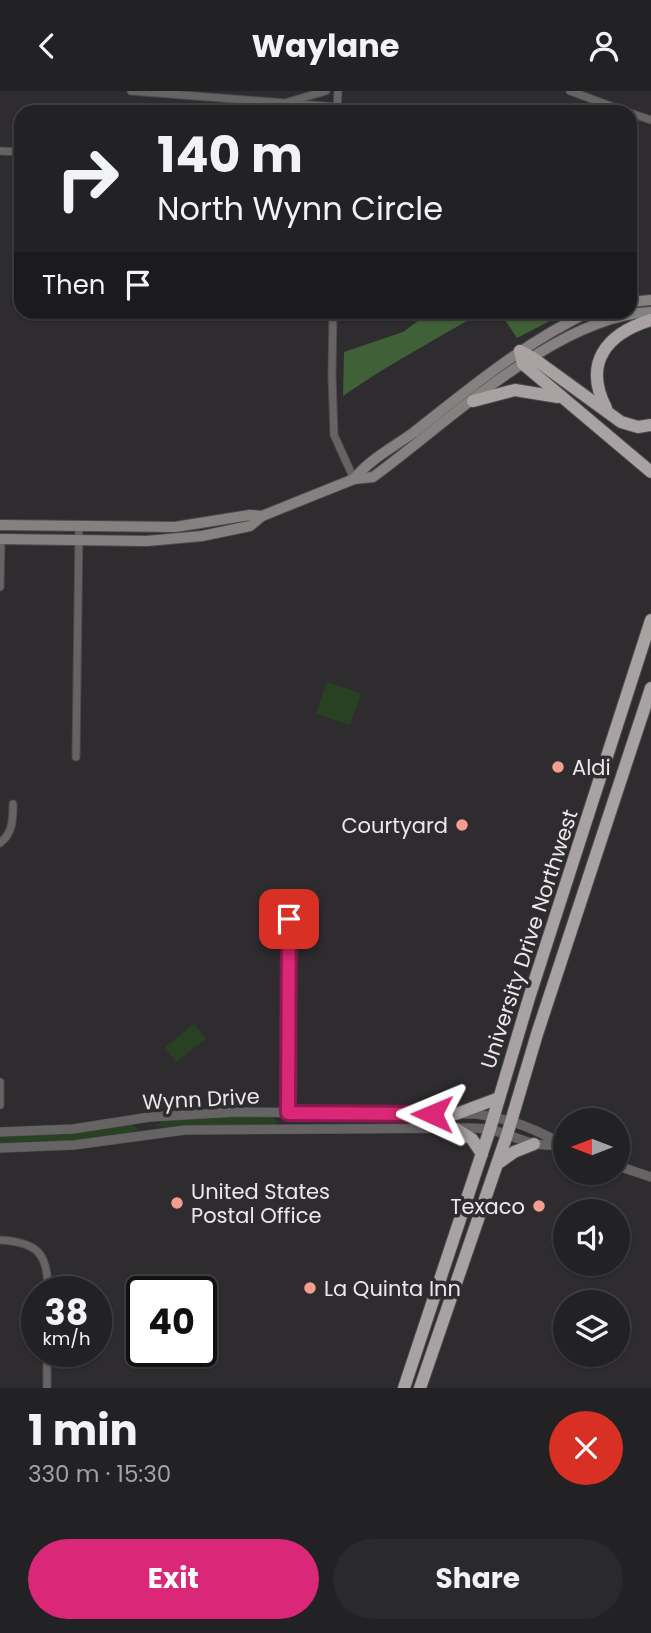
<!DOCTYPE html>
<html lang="en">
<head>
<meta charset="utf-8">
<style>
	body { margin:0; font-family:Poppins,sans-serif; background:#2a292b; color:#f1f3f6; height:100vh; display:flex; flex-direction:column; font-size:26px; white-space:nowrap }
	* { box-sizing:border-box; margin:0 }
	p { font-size:23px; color:#a2a3a6 }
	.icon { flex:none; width:38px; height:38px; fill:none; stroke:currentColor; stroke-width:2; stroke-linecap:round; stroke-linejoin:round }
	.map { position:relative; height:1297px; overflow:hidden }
	.side { display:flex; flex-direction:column; background:#222123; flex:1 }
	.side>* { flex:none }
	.top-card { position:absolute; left:14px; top:14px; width:623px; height:214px; border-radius:21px; box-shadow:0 2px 5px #0004,0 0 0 2px #3f3e41; background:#222123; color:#f1f3f6; overflow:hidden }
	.needle { width:46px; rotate:270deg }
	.controls { position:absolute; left:553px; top:1017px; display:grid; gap:14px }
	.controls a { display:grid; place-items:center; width:77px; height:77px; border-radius:50%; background:#222123; box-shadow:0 2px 5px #0004,0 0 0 2px #3f3e41; font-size:35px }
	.speed { position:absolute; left:21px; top:1185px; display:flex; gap:14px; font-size:35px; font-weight:700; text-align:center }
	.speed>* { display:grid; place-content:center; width:91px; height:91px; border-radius:50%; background:#222123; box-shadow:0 2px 5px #0004,0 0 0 2px #3f3e41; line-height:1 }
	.speed small { font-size:18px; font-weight:400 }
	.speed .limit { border:4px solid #111; border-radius:10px; background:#fff; color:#111 }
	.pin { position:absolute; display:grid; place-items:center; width:60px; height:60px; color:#fff; margin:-30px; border-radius:14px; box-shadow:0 4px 10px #0006 }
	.me { position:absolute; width:77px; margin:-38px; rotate:271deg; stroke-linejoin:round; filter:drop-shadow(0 0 5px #0008) }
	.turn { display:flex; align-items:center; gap:24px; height:147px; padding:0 28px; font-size:32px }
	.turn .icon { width:91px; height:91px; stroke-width:2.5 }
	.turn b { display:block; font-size:49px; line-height:60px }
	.then { display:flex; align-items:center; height:66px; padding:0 28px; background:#0003; gap:14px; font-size:26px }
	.round { display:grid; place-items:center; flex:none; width:74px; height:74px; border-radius:37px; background:#2a292b }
	.summary { display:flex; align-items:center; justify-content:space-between; height:119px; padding:0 28px }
	h1 { font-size:42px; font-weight:700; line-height:52px }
	.button { display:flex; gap:14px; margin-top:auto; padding:14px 28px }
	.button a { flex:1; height:80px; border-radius:42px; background:#db2777; color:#fff; font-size:28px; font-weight:700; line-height:80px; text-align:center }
	.button a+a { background:#2a292b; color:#f1f3f6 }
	header { display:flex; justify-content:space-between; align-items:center; height:91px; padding:0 28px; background:#222123; font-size:32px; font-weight:700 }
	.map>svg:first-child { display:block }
</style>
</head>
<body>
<header><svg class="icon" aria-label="back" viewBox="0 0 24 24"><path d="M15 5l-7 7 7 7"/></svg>Waylane<svg class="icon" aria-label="person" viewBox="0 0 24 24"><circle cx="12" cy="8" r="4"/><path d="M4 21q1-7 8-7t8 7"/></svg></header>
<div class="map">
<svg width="651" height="1297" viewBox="0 0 651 1297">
	<rect width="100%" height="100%" fill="#2e2c2f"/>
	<g fill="#294123">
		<path d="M 326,591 L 361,602 L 350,634 L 316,623 Z"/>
		<path d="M 194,933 L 206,948 L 176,971 L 165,956 Z"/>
		<path d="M 271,1026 L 278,1030 L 272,1035 L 165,1037 L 155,1034 C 178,1021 243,1027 271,1026 Z"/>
		<path d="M 131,1033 L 139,1038 C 111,1053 34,1052 0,1053 L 0,1045 L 64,1043 Z"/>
	</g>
	<g fill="#406137">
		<path d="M 430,221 L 482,221 C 435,249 387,274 343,305 L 344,261 L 403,241 Z"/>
		<path d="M 492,221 L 567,221 L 517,247 L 503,226 Z"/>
	</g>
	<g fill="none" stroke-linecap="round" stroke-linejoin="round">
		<defs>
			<g id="minor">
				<path d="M 131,0 L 337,16"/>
				<path d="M 570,0 L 627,21"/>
				<path d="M 288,11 L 326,0"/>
				<path d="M 337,21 L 338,0"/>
				<path d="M 630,22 L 651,29"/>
				<path d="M 0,60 L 21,61"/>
				<path d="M 333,220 L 332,285 L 334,344 L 354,388"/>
				<path d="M 0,496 L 1,448"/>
				<path d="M 76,666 L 79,436"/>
				<path d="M 0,752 C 13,742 13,728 13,713"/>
				<path d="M 0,991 L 0,1014"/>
				<path d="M 288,1022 L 289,828"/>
				<path d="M 0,1149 C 38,1151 48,1163 48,1200"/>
				<path d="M 47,1297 L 47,1260"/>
			</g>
			<g id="tertiary">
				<path d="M 0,1041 L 73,1038 L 150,1026 L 236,1021 L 476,1023 C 509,1027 537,1038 565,1055"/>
				<path d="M 0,1057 L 74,1054 L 185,1039 L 470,1037 L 490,1038 L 534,1053 L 561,1055"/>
				<path d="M 618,1075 L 651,1086"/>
			</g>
			<g id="secondary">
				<path d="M 630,211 L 651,209"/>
				<path d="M 354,388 C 370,368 392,357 413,342 C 470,297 525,251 591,220"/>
				<path d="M 0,434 L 175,436 L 250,424 L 262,425"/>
				<path d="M 0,448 L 147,450 L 202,445 L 250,435 L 262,425 L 354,388 L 373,386 C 447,332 558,224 651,221"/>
			</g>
			<g id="trunk">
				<path d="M 520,260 L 523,273 L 651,381"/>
				<path d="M 520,260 L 533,267 L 621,331 L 638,336 L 651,334"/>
				<path d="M 473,310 L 515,299 L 558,306"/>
				<path d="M 606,317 C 583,272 606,243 651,229"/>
				<path d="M 456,1023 L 499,1007"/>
				<path d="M 456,1038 L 472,1048 L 482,1063"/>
				<path d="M 497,1073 L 514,1061 L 534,1053"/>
				<path d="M 404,1297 L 490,1038 L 529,907 L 651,529"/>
				<path d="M 420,1297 L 507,1044 L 537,943 L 651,597"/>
			</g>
		</defs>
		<use href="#minor" stroke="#4c4a4d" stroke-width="9"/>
		<use href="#tertiary" stroke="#4c4a4d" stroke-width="10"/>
		<use href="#secondary" stroke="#4c4a4d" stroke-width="12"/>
		<use href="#trunk" stroke="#4c4a4d" stroke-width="14"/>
		<use href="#minor" stroke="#656363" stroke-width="7"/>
		<use href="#tertiary" stroke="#656363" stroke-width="9"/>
		<use href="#secondary" stroke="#848180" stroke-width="10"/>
		<use href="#trunk" stroke="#a8a2a2" stroke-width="12"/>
	</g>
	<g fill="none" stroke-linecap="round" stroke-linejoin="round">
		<defs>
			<path id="route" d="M 289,828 L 288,1022 L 432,1023"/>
		</defs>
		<use href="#route" stroke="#8e194d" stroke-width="18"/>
		<use href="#route" stroke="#db2777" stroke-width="12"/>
	</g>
	<g fill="#f59d8f" stroke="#2e2c2f" stroke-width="2.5">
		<circle cx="558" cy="676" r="7"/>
		<circle cx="462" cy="734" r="7"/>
		<circle cx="177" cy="1112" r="7"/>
		<circle cx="539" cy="1115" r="7"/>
		<circle cx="310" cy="1197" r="7"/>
	</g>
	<g text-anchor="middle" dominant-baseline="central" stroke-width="7" stroke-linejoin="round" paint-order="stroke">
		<g font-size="21" fill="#eae8eb" stroke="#2e2c2f" text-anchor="start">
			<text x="572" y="676">Aldi</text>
			<text x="448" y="734" text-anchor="end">Courtyard</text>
			<text x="191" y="1100">United States<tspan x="191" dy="24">Postal Office</tspan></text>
			<text x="525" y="1115" text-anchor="end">Texaco</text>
			<text x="324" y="1197">La Quinta Inn</text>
		</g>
		<g font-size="21" fill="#eae8eb" stroke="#2e2c2f">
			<text transform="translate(529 848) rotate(-72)">University Drive Northwest</text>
			<text transform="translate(201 1008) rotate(-3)">Wynn Drive</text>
		</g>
	</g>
</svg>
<div class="controls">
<a><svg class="needle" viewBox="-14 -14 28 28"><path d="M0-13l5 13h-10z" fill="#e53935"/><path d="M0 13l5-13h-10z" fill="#a2a3a6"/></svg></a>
<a><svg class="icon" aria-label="sound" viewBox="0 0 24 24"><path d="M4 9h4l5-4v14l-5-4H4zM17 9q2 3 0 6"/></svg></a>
<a><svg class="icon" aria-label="layers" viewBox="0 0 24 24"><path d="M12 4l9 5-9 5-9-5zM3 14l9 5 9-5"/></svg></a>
</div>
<div class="speed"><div>38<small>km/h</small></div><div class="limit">40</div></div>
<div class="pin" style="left:289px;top:828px;background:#d93025"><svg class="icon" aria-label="arrive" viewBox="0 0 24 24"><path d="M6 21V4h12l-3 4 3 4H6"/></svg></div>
<svg class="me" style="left:432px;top:1023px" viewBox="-20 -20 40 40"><path d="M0-17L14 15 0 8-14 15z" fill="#db2777" stroke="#fff" stroke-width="4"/></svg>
<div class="top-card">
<div class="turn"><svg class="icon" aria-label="right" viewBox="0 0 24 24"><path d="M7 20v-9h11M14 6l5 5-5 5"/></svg><div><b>140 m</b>North Wynn Circle</div></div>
<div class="then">Then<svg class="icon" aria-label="arrive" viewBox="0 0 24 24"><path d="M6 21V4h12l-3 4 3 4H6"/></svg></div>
</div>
</div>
<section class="side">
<div class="summary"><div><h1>1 min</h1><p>330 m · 15:30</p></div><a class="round" style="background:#d93025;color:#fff"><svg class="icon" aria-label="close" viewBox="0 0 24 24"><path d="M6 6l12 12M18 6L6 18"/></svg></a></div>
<div class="button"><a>Exit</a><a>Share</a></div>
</section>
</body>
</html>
